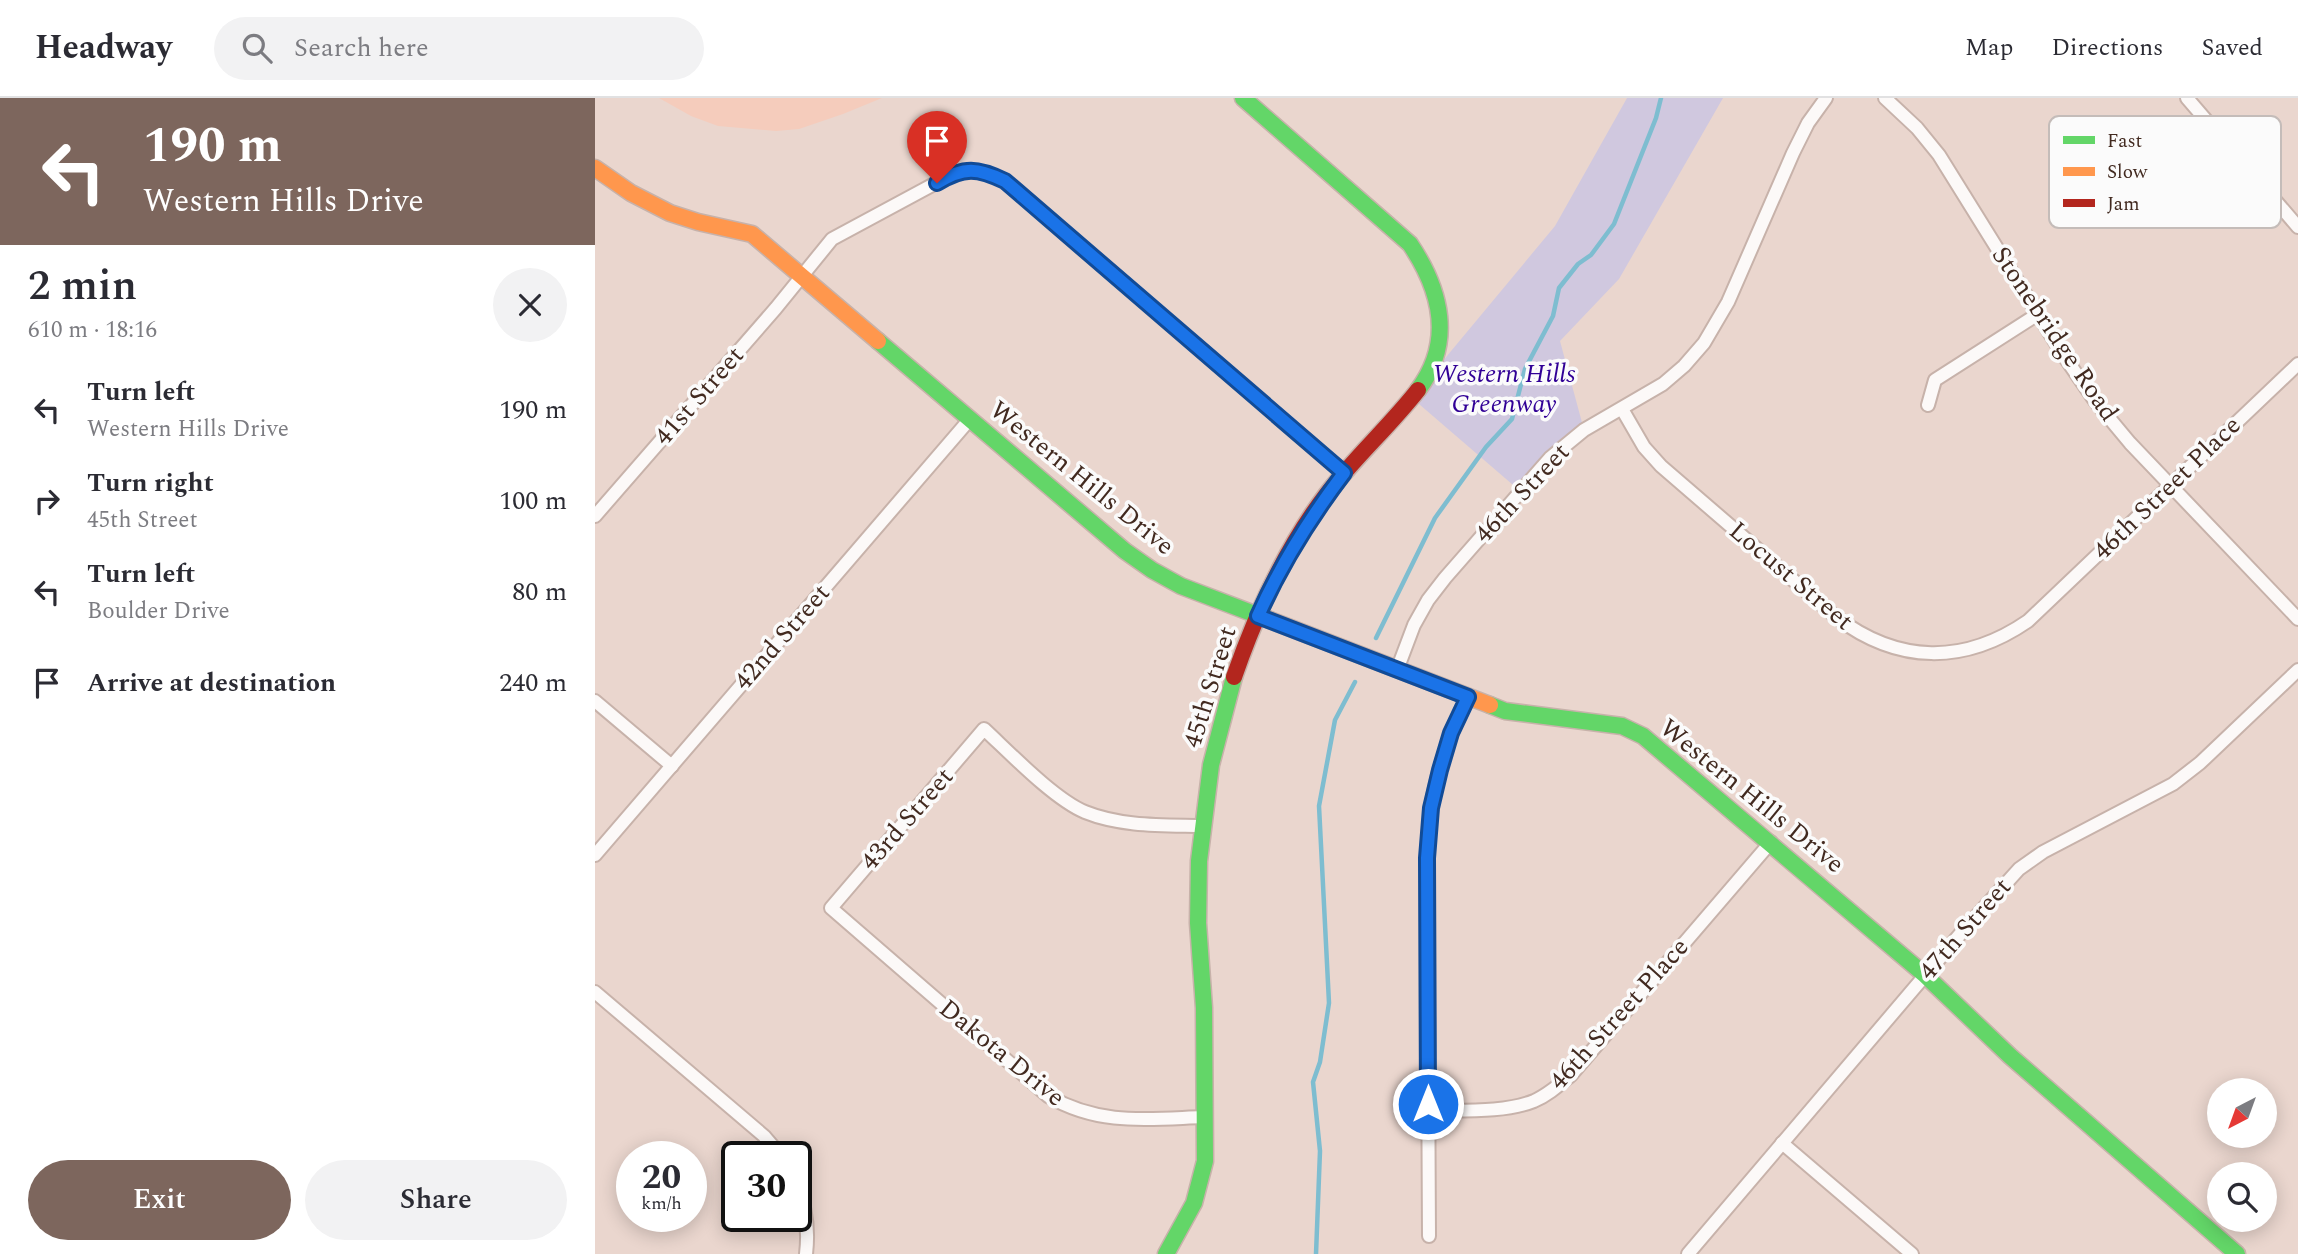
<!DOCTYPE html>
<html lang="en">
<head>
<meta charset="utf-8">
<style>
	body { margin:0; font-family:Spectral,serif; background:#f2f2f3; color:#2b2b33; height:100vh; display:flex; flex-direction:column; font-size:26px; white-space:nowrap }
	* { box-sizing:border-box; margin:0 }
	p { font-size:23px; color:#7c7c81 }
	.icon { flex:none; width:38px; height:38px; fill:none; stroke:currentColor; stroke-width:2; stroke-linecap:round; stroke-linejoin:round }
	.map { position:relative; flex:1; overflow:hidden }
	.panel { display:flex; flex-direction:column; background:#fff; width:595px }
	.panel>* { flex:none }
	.top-card { background:#7d665d; color:#fff; overflow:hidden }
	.needle { width:46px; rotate:221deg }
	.tools { position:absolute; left:1612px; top:980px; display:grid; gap:14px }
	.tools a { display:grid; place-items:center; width:70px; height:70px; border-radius:50%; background:#fff; box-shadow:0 4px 18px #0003; font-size:35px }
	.speed { position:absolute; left:21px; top:1043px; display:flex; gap:14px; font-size:35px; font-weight:700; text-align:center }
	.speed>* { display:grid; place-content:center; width:91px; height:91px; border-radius:50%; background:#fff; box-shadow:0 4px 18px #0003; line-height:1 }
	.speed small { font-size:18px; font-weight:400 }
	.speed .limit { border:4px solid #111; border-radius:10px; background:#fff; color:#111 }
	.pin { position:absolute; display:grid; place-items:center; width:60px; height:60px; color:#fff; margin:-72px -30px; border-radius:50% 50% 50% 0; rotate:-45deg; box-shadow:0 0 7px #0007 }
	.pin .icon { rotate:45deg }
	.me { position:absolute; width:77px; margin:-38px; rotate:0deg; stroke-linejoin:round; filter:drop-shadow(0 0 5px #0008) }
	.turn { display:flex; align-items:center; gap:24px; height:147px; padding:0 28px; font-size:32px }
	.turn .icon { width:91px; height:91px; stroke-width:2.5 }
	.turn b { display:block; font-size:49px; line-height:60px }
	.round { display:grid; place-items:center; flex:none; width:74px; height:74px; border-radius:37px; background:#f2f2f3 }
	.head { display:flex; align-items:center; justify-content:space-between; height:119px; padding:0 28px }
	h1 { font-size:42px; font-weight:600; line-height:52px }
	.cta { display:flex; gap:14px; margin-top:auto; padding:14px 28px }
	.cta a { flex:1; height:80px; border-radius:42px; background:#7d665d; color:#fff; font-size:28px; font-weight:600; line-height:80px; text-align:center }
	.cta a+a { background:#f2f2f3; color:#2b2b33 }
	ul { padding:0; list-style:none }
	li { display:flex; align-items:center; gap:21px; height:91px; padding:0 28px }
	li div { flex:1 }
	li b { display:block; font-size:26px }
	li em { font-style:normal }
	header { display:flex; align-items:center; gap:42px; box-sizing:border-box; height:98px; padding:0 35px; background:#fff; border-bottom:2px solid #e1e1e2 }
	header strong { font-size:33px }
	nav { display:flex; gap:38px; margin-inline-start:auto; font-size:24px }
	.search { width:490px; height:63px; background:#f2f2f3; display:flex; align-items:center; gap:18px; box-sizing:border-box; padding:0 24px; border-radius:38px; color:#7c7c81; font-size:26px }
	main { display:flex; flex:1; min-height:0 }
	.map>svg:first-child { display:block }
</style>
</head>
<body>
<header>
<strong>Headway</strong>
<div class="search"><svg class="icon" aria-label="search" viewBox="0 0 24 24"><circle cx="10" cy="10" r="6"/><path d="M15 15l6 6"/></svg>Search here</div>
<nav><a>Map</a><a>Directions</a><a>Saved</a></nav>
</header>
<main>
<section class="panel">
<div class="top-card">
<div class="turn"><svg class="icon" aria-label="left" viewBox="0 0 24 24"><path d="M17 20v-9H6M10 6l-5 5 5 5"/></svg><div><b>190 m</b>Western Hills Drive</div></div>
</div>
<div class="head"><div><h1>2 min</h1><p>610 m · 18:16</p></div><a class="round"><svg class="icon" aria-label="close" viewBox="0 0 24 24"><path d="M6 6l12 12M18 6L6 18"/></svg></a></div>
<ul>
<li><svg class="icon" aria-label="left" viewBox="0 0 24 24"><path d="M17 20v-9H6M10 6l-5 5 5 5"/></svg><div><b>Turn left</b><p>Western Hills Drive</p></div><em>190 m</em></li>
<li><svg class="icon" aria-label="right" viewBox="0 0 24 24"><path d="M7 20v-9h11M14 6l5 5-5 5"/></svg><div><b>Turn right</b><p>45th Street</p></div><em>100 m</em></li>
<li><svg class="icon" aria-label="left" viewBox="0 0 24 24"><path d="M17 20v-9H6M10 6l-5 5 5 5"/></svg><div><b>Turn left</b><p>Boulder Drive</p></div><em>80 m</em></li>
<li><svg class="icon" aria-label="arrive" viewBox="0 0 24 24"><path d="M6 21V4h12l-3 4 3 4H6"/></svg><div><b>Arrive at destination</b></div><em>240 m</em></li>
</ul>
<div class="cta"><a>Exit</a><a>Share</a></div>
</section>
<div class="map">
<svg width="1703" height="1156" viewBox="0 0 1703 1156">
	<rect width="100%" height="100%" fill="#ead6ce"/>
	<path fill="#f5ccbc" d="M 64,0 L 287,0 L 248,16 L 204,31 L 181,33 L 123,28 L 96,18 Z"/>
	<path fill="#d0c8df" d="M 1032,0 L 1128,0 L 1024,181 L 965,243 L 989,332 L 925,393 L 817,300 L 960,128 Z"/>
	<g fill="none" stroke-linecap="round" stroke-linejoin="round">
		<g stroke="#7ebdd0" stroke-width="4.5">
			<path d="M 781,540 L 840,420 L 891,349 L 917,321 L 930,271 L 958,218 L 964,190 L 983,166 L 996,157 L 1019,126 L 1061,20 L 1066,0"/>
			<path d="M 721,1156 L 725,1053 L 718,984 L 725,964 L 734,905 L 724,708 L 740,622 L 760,584"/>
		</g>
		<defs>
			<g id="street">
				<path d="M 1290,0 L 1322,30 L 1344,57 L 1469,258 L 1500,303 L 1535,345 L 1703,521"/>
				<path d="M 1592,0 L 1703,129"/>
				<path d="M 1333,307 L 1340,282 L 1443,216"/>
				<path d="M 1027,311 L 1049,349 L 1066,368 L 1241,519 C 1303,566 1369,567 1433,523 L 1703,266"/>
				<path d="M 0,418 L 181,210 L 237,141 L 354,78 C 376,70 389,73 410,83 L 749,375"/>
				<path d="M 802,572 L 819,527 L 833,502 L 850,480 L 955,360 L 989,332 L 1068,286 L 1089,268 L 1109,245 L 1133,204 L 1198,55 L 1213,25 L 1231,0"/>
				<path d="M 0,603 L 77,668"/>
				<path d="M 608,728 C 569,727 527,729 490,714 C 459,701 415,655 389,631 L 236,810 L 453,998 C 505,1028 552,1021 609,1019"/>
				<path d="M 0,757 L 375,321"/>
				<path d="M 0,894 L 169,1038 L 187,1059"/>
				<path d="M 833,1013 C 866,1012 909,1015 939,1003 C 953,997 964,987 976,977 L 1176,744"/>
				<path d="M 1187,1045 L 1317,1156"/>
				<path d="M 201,1085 C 211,1108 214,1131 211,1156"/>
				<path d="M 834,1138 L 832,760 C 833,744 834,727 836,710 C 842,671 856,635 872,599"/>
				<path d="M 1093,1156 L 1367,834 L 1424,771 L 1448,754 L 1578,686 L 1605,665 L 1703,572"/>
			</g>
			<g id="fast">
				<path d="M 648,0 L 815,146 C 846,192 859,244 823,292"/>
				<path d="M 283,243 L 530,453 L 557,472 L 586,488 L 675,522"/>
				<path d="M 895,607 L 910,613 L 1027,628 L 1048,638 L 1330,877 L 1415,958 L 1642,1156"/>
				<path d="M 571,1156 L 599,1105 L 610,1063 L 609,910 L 603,825 L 604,763 L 616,667 L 639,579"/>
			</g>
			<g id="slow">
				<path d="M 0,70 L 36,95 L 75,115 L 103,124 L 157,136 L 283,243"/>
				<path d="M 675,522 L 895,607"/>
			</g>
			<path id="jam" d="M 639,579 C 661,516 690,451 731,397 C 759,360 794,329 823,292"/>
		</defs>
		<use href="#street" stroke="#c7b2aa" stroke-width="16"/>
		<use href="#fast" stroke="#c7b2aa" stroke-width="19"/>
		<use href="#slow" stroke="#c7b2aa" stroke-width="19"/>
		<use href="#jam" stroke="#c7b2aa" stroke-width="19"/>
		<use href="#street" stroke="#fcf9f8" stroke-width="12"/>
		<use href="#fast" stroke="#63d668" stroke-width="16"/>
		<use href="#slow" stroke="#ff974d" stroke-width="16"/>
		<use href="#jam" stroke="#b3261e" stroke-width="16"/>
	</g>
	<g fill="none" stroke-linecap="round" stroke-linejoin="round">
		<defs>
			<path id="route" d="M 342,85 C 369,68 383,70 410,83 L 749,375 C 715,420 686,466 663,518 L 873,599 L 856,635 L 845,672 L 836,710 L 832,760 L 833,1006"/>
		</defs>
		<use href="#route" stroke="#114b97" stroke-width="18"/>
		<use href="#route" stroke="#1a73e8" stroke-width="12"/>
	</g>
	<g text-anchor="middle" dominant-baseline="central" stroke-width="7" stroke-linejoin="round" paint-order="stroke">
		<g font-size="26" fill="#422a20" stroke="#fbfbfb">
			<text transform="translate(1460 236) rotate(56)">Stonebridge Road</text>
			<text transform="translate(104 298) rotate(-49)">41st Street</text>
			<text transform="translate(487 380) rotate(39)">Western Hills Drive</text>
			<text transform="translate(1572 390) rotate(-44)">46th Street Place</text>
			<text transform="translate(927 395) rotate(-47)">46th Street</text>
			<text transform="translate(1196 478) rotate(40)">Locust Street</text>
			<text transform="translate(187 539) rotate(-49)">42nd Street</text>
			<text transform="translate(615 589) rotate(-73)">45th Street</text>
			<text transform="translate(1157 698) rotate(39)">Western Hills Drive</text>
			<text transform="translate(312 721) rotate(-49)">43rd Street</text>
			<text transform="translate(1370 831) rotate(-49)">47th Street</text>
			<text transform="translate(1024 916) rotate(-48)">46th Street Place</text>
			<text transform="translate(407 955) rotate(39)">Dakota Drive</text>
		</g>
		<g font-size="26" font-style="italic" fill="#310096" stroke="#fbfbfb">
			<text x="909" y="276">Western Hills<tspan x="909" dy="30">Greenway</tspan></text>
		</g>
	</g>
	<rect x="1454" y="18" width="232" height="112" rx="10" fill="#fbfbfb" stroke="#c4bcb9" stroke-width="2"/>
	<rect x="1468" y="38" width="32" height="8" fill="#63d668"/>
	<rect x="1468" y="69" width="32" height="9" fill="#ff974d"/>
	<rect x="1468" y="101" width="32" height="8" fill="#b3261e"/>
	<g font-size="19" fill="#422a20">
		<text x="1512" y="49">Fast</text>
		<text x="1512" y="80">Slow</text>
		<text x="1512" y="112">Jam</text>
	</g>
</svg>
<div class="tools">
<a><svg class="needle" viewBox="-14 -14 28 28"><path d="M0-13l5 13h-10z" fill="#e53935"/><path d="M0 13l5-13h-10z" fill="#7c7c81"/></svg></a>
<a><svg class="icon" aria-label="search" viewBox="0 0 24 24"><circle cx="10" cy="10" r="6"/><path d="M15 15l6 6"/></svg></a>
</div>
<div class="speed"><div>20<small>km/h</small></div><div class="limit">30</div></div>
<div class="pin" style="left:342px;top:85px;background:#d93025"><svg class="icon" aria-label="arrive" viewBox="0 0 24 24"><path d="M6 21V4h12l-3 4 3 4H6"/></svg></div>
<svg class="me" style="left:833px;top:1006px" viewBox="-20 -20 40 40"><circle r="17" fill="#1a73e8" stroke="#fff" stroke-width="3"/><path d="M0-11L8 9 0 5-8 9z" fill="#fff"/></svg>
</div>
</main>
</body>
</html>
